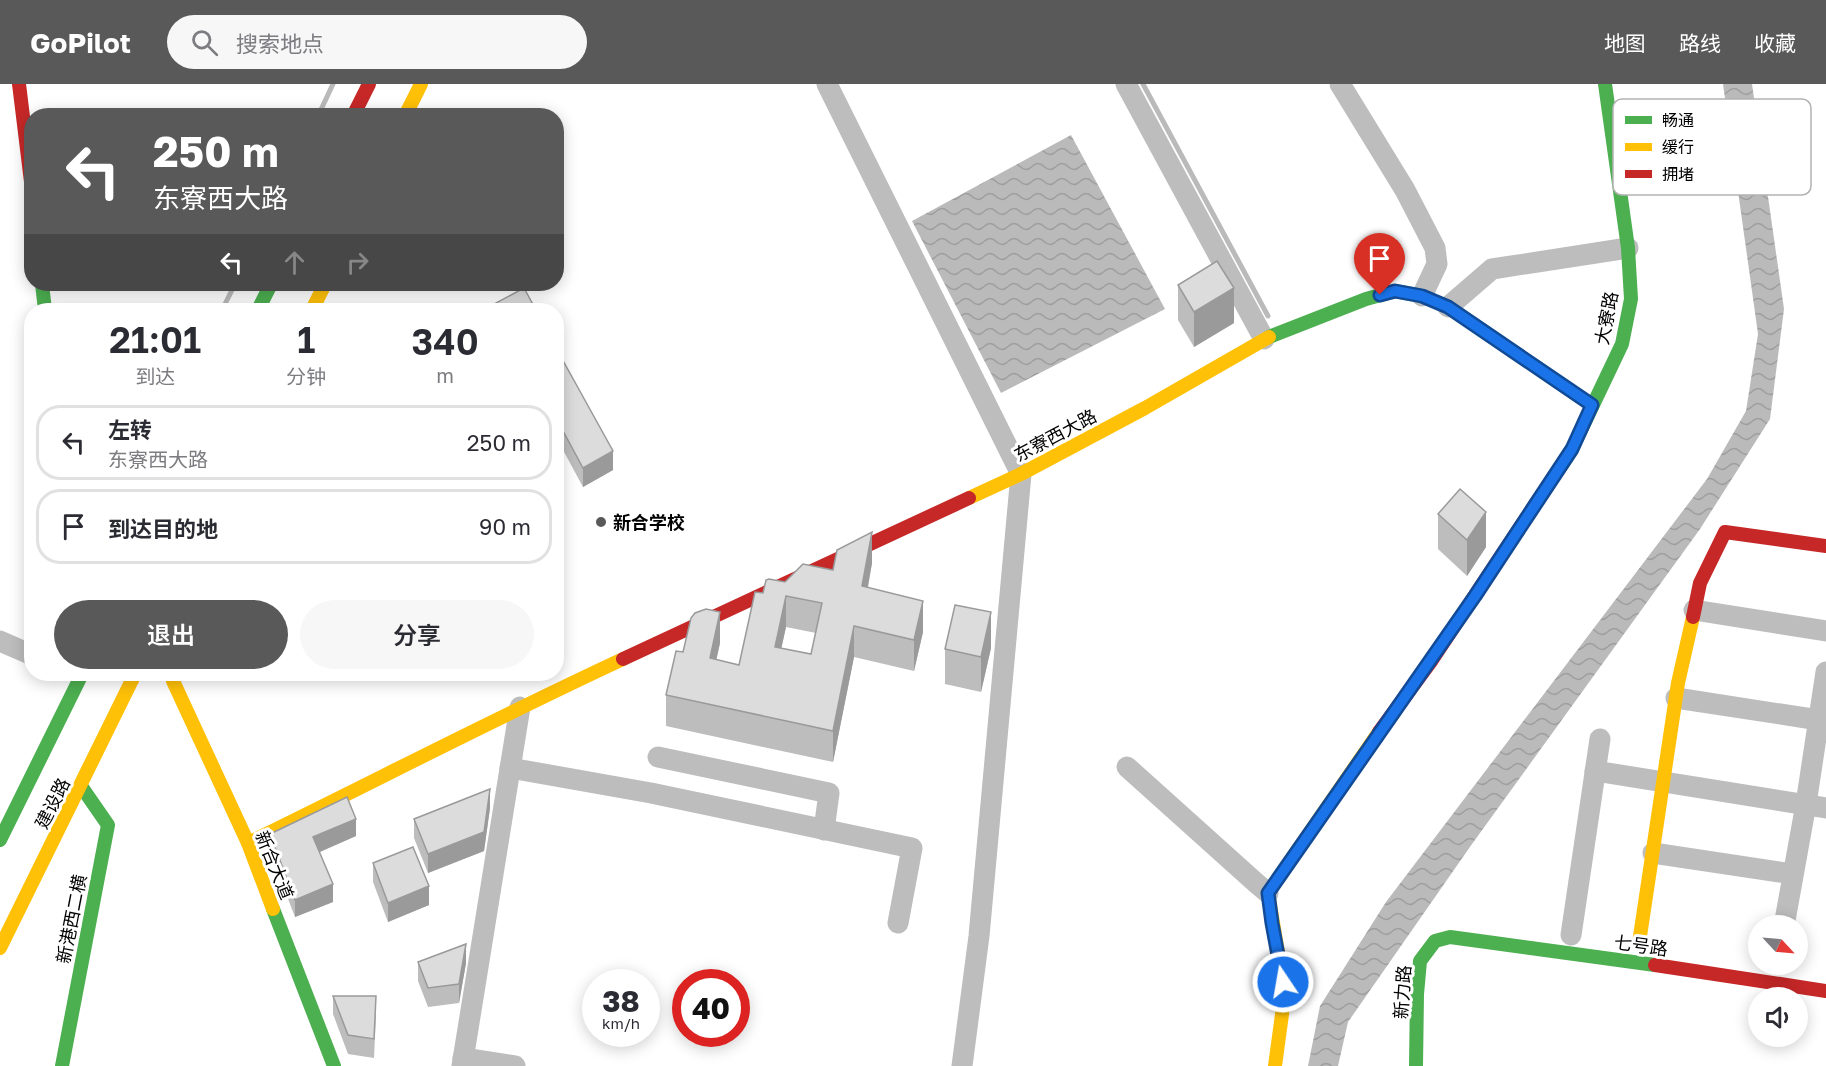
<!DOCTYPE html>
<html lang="zh">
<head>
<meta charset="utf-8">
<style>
	body { margin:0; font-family:"Golos Text","Noto Sans SC",sans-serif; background:#f7f7f7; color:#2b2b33; height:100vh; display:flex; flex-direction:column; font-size:22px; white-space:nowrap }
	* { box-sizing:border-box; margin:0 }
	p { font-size:20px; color:#7c7c81 }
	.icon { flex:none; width:33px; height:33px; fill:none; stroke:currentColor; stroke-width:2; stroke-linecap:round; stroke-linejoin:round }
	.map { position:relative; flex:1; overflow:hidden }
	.details { position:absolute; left:24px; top:219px; width:540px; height:378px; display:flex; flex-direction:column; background:#fff; border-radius:24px; box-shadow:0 3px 15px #0003 }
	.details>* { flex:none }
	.top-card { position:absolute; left:24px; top:24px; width:540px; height:183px; border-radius:24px; box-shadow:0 3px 15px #0003; background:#595959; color:#fff; overflow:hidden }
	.needle { width:39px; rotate:116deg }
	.tools { position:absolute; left:1748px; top:831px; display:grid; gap:12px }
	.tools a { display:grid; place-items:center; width:60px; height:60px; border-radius:50%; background:#fff; box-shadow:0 3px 15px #0003; font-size:30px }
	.speed { position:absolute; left:582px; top:885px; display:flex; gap:12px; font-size:30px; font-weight:700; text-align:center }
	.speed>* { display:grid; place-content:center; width:78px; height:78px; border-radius:50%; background:#fff; box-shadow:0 3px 15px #0003; line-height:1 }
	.speed small { font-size:15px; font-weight:400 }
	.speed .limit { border:9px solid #d22; background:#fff; color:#111 }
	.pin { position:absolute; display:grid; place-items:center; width:51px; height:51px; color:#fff; margin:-62px -26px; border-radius:50% 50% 50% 0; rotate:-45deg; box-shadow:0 0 6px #0007 }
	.pin .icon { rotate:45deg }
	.me { position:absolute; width:66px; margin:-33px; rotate:348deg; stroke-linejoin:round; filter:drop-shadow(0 0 4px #0008) }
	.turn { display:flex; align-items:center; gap:21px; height:126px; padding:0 30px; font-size:27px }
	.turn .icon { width:78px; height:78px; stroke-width:2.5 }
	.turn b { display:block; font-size:42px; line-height:51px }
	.lanes { display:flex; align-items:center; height:57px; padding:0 30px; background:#0003; justify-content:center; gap:30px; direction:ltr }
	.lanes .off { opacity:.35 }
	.eta { display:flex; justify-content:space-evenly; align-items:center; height:102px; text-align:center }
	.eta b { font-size:36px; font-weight:600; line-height:42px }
	.button { display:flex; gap:12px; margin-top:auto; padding:12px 30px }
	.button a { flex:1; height:69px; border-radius:36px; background:#595959; color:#fff; font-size:24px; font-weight:600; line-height:69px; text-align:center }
	.button a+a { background:#f7f7f7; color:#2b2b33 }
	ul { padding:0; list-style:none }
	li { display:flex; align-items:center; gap:18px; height:75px; margin:0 12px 9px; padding:0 18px; border:3px solid #e1e1e2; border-radius:24px }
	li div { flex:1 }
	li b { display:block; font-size:22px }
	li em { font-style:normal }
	header { display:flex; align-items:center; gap:36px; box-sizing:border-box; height:84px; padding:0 30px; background:#595959; color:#fff }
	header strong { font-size:28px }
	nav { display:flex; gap:33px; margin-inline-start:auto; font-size:21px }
	.search { width:420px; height:54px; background:#f7f7f7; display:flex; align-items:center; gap:15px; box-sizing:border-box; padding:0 21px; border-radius:33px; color:#7c7c81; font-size:22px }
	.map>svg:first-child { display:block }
</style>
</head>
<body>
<header>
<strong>GoPilot</strong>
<div class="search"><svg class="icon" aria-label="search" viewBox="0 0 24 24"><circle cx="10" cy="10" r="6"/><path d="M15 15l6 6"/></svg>搜索地点</div>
<nav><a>地图</a><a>路线</a><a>收藏</a></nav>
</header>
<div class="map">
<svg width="1826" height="982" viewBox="0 0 1826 982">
	<defs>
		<pattern id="water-waves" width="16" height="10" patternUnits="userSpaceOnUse" patternTransform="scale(1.5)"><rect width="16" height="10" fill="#bababa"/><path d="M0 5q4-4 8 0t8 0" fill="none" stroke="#9e9e9e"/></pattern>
	</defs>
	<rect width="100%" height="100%" fill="#fff"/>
	<g fill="url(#water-waves)">
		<path d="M 1723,0 L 1752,0 L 1784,225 L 1770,335 L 1700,445 L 1472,760 L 1348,938 L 1338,982 L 1308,982 L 1320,922 L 1386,818 L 1707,395 L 1746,327 L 1758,250 Z"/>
		<path d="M 1071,51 L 1165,225 L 1001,309 L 912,137 Z"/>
	</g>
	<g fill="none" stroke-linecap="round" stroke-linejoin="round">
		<g stroke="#bababa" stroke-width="5">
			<path d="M 1143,0 L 1268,232"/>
			<path d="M 318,32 L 333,0"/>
			<path d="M 222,226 L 235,200"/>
		</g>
		<g stroke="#bdbdbd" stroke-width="21">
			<path d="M 827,0 L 1021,390 L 979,852 L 962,982"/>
			<path d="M 1126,0 L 1264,255"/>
			<path d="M 1340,0 L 1405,106 L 1435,164 L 1437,180 L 1422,212"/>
			<path d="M 1448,223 L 1492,185 L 1628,164"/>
			<path d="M 1694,526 L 1826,547"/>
			<path d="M 0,557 L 32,571"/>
			<path d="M 1676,614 L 1819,636"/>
			<path d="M 658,673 L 829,709 L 824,746"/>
			<path d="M 1127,683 L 1255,798 L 1268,809"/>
			<path d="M 510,684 L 651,709 L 912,764 L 898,839"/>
			<path d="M 1595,687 L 1826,724"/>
			<path d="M 1653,769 L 1793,790"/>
			<path d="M 1784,842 L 1806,720 L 1826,588"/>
			<path d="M 1571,851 L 1600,655"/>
			<path d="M 463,974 L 515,982"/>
			<path d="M 462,982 L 520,623"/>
		</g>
		<g stroke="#4caf50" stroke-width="14">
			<path d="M 42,200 L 45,226"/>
			<path d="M 258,226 L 271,200"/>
			<path d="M 1269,253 L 1366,215 L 1395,207 L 1422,212 L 1448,223 L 1592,321"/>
			<path d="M 1554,392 L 1572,365 L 1622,260 L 1631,215 L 1628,164 L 1605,0"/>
			<path d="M 0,756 L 82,590"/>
			<path d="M 273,825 L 334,982"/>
			<path d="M 62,982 L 108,741 L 81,702"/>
			<path d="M 1416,982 L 1417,910 L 1420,877 L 1435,857 L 1450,853 L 1655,881"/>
		</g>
		<g stroke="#ffc107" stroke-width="14">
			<path d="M 405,32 L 421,0"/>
			<path d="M 312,226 L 325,200"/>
			<path d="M 969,414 L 1021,390 L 1145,324 L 1269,253"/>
			<path d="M 172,590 L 173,597 L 248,759 L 273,825"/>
			<path d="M 248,759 C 373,698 496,634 623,575"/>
			<path d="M 1639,859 L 1678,599 L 1693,533"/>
			<path d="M 0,864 L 135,590"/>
			<path d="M 1275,982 L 1283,923 L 1283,898 L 1268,809 L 1379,648"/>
		</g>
		<g stroke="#c62828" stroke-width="14">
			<path d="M 19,0 L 32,106"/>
			<path d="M 353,32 L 369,0"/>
			<path d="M 1693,533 L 1700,499 L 1725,448 L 1826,462"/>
			<path d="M 623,575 L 969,414"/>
			<path d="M 1379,648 L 1432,576 L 1554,392"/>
			<path d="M 1655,881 L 1826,907"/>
		</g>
	</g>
	<g fill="#bdbdbd" fill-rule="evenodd">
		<path d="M 1178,201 L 1234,239 L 1194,263 L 1178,236 Z"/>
		<path d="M 556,264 L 613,386 L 583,403 L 556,353 Z"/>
		<path d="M 1438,430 L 1486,463 L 1467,492 L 1438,465 Z"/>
		<path d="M 872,479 L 868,504 L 923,548 L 914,587 L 854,573 L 833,678 L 666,642 L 666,611 L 683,568 L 720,559 L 716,576 L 739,581 L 763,509 L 785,498 L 833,486 ZM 786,543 L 816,549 L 811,570 L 781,564 Z"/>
		<path d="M 991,564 L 981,608 L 945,600 L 945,565 Z"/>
		<path d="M 490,724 L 484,767 L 428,789 L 414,754 L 414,735 Z"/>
		<path d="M 270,750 L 356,752 L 319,768 L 333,818 L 295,833 L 270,768 Z"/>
		<path d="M 373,779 L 429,821 L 388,838 L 373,798 Z"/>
		<path d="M 418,878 L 466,879 L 459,919 L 428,923 L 418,897 Z"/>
		<path d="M 333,912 L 376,931 L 374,974 L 348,970 L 333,930 Z"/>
	</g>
	<g fill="#9a9a9a">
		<path d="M 1234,204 L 1234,239 L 1194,263 L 1194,228 Z"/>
		<path d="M 613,367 L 613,386 L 583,403 L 583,384 Z"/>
		<path d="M 1486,428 L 1486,463 L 1467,492 L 1467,456 Z"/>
		<path d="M 872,448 L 872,479 L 862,533 L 862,502 Z"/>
		<path d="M 786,512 L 786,543 L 775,594 L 775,563 Z"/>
		<path d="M 923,517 L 923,548 L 914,587 L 914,556 Z"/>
		<path d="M 720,528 L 720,559 L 710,605 L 710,574 Z"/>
		<path d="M 991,528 L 991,564 L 981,608 L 981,573 Z"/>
		<path d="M 854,542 L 854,573 L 833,678 L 833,647 Z"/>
		<path d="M 490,705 L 490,724 L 484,767 L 428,789 L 428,770 Z"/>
		<path d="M 356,735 L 356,752 L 313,771 L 313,753 Z"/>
		<path d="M 333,800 L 333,818 L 295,833 L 295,816 Z"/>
		<path d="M 429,802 L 429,821 L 388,838 L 388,819 Z"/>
		<path d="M 466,860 L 466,879 L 459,919 L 459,900 Z"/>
	</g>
	<g fill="#dcdcdc" stroke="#9a9a9a" stroke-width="1.5" fill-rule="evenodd">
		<path d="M 1217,177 L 1234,204 L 1194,228 L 1178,201 Z"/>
		<path d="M 524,204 L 536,226 L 483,226 Z"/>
		<path d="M 556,264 L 613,367 L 583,384 L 556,334 Z"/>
		<path d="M 1460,405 L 1486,428 L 1467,456 L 1438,430 Z"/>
		<path d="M 872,448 L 862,502 L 923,517 L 914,556 L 854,542 L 833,647 L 666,611 L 676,567 L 683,568 L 691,534 L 695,529 L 706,525 L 720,528 L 710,574 L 739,581 L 755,508 L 763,509 L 766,496 L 769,495 L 785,498 L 803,480 L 833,486 L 837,466 ZM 786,512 L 822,519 L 811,570 L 775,563 Z"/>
		<path d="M 955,521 L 991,528 L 981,573 L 945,565 Z"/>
		<path d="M 490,705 L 484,748 L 428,770 L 414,735 Z"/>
		<path d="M 347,713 L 356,735 L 313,753 L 333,800 L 295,816 L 270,750 Z"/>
		<path d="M 413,763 L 429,802 L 388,819 L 373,779 Z"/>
		<path d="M 466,860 L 459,900 L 428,904 L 418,878 Z"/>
		<path d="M 333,912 L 376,912 L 374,955 L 348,951 Z"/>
	</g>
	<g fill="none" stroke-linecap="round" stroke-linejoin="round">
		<defs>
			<path id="route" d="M 1283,898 L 1272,839 L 1268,809 L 1475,512 L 1572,365 L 1592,321 L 1448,223 L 1422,212 L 1395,207 L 1380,211"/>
		</defs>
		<use href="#route" stroke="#114b97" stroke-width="15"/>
		<use href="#route" stroke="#1a73e8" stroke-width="10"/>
	</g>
	<circle fill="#595959" stroke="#fff" stroke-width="2" cx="601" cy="438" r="6"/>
	<g text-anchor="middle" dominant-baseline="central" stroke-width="6" stroke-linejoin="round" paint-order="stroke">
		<g font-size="18" fill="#000" stroke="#fff">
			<text transform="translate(1606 234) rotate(-79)">大寮路</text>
			<text transform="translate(1055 351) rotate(-28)">东寮西大路</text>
			<text transform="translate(52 719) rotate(-63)">建设路</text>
			<text transform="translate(275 781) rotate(68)">新合大道</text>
			<text transform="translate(71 835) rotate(-79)">新港西二横</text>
			<text transform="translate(1641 861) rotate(8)">七号路</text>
			<text transform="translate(1402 908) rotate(-86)">新力路</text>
		</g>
		<g font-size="18" font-weight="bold" fill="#000" stroke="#fff" text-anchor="start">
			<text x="613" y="438">新合学校</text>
		</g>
	</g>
	<rect x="1613" y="15" width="198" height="96" rx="9" fill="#fff" stroke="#b2b2b2" stroke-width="1.5"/>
	<rect x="1625" y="32" width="27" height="8" fill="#4caf50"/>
	<rect x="1625" y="59" width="27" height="8" fill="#ffc107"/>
	<rect x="1625" y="86" width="27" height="8" fill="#c62828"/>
	<g font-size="16" fill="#000">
		<text x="1662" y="42">畅通</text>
		<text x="1662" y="69">缓行</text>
		<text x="1662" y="96">拥堵</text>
	</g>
</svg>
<div class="tools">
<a><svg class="needle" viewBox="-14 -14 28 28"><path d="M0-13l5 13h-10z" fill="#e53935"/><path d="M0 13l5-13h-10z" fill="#7c7c81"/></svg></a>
<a><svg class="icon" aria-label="sound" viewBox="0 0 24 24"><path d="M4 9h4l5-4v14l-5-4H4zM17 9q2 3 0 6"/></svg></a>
</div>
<div class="speed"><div>38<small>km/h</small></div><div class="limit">40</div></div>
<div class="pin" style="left:1380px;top:211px;background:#d93025"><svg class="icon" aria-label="arrive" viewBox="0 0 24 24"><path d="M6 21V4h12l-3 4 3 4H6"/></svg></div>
<svg class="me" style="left:1283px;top:898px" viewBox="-20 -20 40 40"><circle r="17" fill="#1a73e8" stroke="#fff" stroke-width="3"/><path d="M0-11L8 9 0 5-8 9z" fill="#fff"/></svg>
<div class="top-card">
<div class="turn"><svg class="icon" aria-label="left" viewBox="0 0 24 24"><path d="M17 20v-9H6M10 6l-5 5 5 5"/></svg><div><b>250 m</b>东寮西大路</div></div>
<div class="lanes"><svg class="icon" aria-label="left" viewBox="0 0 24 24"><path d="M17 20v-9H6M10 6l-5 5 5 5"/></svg><svg class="icon off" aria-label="ahead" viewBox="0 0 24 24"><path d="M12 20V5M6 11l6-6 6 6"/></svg><svg class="icon off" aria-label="right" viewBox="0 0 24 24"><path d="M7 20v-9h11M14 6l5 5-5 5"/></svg></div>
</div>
<section class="details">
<div class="eta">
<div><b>21:01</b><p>到达</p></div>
<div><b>1</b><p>分钟</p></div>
<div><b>340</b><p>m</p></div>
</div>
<ul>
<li><svg class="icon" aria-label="left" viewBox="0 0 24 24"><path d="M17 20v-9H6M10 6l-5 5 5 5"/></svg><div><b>左转</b><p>东寮西大路</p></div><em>250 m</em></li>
<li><svg class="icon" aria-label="arrive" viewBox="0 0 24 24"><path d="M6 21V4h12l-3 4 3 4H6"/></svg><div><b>到达目的地</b></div><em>90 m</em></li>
</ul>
<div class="button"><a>退出</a><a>分享</a></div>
</section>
</div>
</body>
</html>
